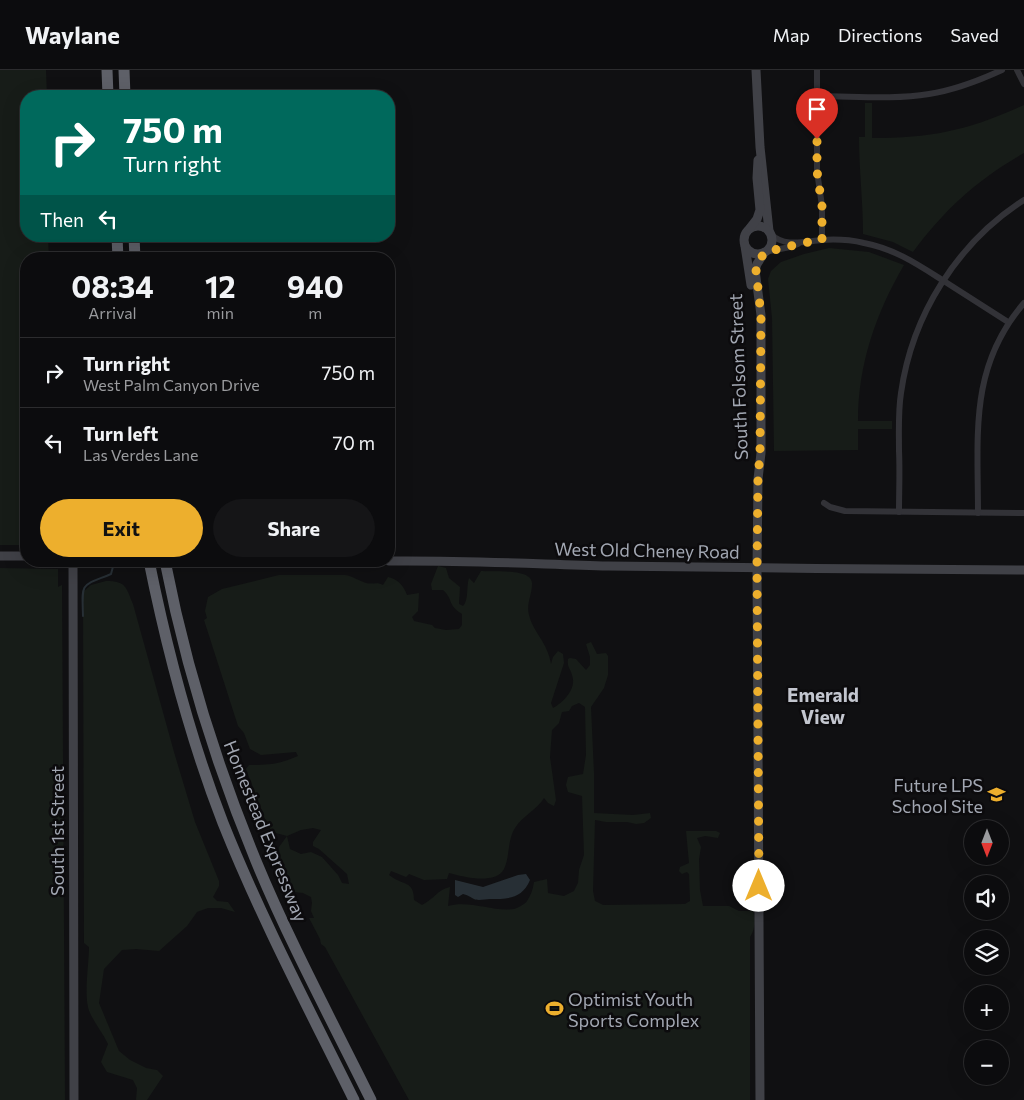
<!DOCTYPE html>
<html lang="en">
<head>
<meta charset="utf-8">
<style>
	body { margin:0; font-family:Commissioner,sans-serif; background:#151517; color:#f1f3f6; height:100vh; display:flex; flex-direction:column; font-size:19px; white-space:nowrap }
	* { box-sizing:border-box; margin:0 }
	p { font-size:16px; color:#9a9b9e }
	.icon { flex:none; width:28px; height:28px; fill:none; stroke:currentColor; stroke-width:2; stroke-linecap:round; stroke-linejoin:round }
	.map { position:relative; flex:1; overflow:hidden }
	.drawer { position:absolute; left:20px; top:182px; width:375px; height:315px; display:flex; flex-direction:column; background:#0c0c0e; border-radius:20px; box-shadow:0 5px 20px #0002,0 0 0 1px #2c2c2e }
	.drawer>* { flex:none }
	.banner { position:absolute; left:20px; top:20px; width:375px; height:152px; border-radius:20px; box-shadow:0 5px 20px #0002,0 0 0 1px #2c2c2e; background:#00695c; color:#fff; overflow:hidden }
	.needle { width:32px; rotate:180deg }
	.buttons { position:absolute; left:964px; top:750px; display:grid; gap:10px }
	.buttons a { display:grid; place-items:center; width:45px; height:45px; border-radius:50%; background:#0c0c0e; box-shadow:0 5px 20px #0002,0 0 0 1px #2c2c2e; font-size:25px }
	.pin { position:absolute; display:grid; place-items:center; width:42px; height:42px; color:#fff; margin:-51px -21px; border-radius:50% 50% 50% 0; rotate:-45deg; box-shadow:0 0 5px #0007 }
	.pin .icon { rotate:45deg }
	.me { position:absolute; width:55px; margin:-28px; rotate:0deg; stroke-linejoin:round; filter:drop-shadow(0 0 4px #0008) }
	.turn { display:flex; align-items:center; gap:18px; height:105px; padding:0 20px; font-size:22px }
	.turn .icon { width:65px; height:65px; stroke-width:2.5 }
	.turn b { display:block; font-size:35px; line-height:42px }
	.then { display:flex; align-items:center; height:48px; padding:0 20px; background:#0003; gap:10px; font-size:19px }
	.eta { display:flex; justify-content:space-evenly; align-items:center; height:85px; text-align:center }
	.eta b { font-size:30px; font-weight:700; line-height:35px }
	.action { display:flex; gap:10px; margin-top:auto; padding:10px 20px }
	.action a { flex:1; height:58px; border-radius:30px; background:#edaf2d; color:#111; font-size:20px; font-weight:700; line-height:58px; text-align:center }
	.action a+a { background:#151517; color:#f1f3f6 }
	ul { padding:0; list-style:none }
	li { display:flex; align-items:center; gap:15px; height:70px; padding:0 20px; border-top:1px solid #2c2c2e }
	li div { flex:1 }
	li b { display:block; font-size:19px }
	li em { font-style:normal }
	header { display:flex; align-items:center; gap:30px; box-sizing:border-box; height:70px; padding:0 25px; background:#0c0c0e; border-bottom:1px solid #2c2c2e }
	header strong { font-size:24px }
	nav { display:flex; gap:28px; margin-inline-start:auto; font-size:18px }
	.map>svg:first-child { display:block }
</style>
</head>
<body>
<header>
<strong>Waylane</strong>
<nav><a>Map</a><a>Directions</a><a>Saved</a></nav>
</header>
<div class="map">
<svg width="1024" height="1030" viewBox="0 0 1024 1030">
	<rect width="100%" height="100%" fill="#101012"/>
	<g fill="#171c18" fill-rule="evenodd">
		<path d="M 0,0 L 46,0 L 47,26 L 26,26 L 26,166 L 48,166 L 49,189 L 26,189 L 26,475 L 0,475 Z"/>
		<path d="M 865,33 L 872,33 L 872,68 C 932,68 969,60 1024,35 L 1024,83 C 977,110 946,138 913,182 L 893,172 L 863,164 C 863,132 859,100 859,67 L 865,67 Z"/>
		<path d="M 829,178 L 869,182 L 904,195 C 876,243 858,294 858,351 L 892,351 L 892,359 L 858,359 L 858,380 L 774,381 L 772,248 L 768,209 L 771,201 L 781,192 L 804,184 Z"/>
		<path d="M 438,496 L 446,498 L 449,508 L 460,517 L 459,534 L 463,536 C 469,530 466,517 469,508 L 474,513 L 481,501 C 493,502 533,498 532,514 C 532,525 526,534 529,545 C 533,562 548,573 551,594 L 553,587 L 558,581 L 563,584 L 564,593 L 551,633 L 553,638 C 564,632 577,618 572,605 C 570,597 567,598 568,589 L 570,588 L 576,589 L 586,600 L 590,595 L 590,587 L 586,574 L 591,572 L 597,584 L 606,583 L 608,586 L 608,605 L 604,618 L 591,637 L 594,703 L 594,743 L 633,745 L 650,743 L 651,748 L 644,753 L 636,754 L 627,752 L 606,752 L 595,750 L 593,821 L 595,831 L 603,835 L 685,834 L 690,831 L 689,804 L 687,802 L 682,804 L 679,801 L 680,797 L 689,793 L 686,761 L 716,761 L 720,763 L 718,768 L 705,766 L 697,768 L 701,777 L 699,789 L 700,820 L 703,836 L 729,836 L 739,841 L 753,841 C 756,849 755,860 750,867 L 750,1030 L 409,1030 L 325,877 L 321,874 L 320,869 L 309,848 L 314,848 L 311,841 L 312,833 L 311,827 L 303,823 L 294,822 C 283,804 280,798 279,777 L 287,766 L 272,762 L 265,749 L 246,699 L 249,695 C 269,695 280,694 298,686 L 296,682 L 261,685 L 250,679 L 244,663 L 238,656 L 204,550 L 207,548 L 205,541 L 208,527 L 222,519 L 279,505 L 345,505 C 353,506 359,511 366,513 C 372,515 377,511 383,515 L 388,507 C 398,509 404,516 407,525 L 419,523 L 418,541 L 412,547 L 414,551 L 432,555 L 435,558 L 446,560 L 459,559 L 462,555 L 462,544 C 447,535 454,530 443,520 L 432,520 L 431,514 ZM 579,633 L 585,637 L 586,685 L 583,704 L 568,707 L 566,715 L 568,722 L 582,726 L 584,785 L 579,800 L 578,813 L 574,821 L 564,826 L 548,823 L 547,809 L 534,812 C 533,819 531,825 527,831 C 525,834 518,838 514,839 C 493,842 470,830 448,836 L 450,817 C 438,819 433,830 422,835 L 414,830 C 414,810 403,816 389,805 L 391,801 L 406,807 L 409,804 L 424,810 L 447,809 L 449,803 C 463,807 496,815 504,799 C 510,787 507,771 515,758 C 522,746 537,740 544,728 L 548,733 L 554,736 L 556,730 L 550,687 L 552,660 L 559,653 L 562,642 L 569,641 L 572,636 ZM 313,758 L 321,760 L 313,772 L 313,776 L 319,779 L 347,804 L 349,814 L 342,813 L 338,805 L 322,787 L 311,782 L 301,784 L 290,779 L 287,766 L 301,760 Z"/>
		<path d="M 0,498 L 58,499 L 58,517 L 62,515 L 65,1030 L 0,1030 Z"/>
		<path d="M 106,511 C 126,511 126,517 133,534 L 174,682 L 195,752 L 219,811 L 219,816 L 213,827 L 217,831 L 228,832 L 235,842 L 221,838 L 208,838 L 197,842 L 187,856 L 159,881 L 136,879 L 122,880 L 104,899 L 99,933 L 119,981 L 130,990 L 146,998 L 157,1000 L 163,1006 L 147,1030 L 136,1030 L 137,1018 L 133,1010 L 107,1002 L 101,992 L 108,974 C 103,963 95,954 90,943 C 83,928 89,895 89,877 L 84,873 L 83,522 L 91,515 Z"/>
	</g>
	<path fill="#272f35" d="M 526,804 L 530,810 C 522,829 508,829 490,829 C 485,829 478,831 474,829 C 470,827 468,825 463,824 L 458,827 L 455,825 L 455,810 L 483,817 L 518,805 Z"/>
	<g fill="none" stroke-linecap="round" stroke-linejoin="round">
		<path stroke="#272f35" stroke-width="2" d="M 83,546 C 82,511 80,517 111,504 L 114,493"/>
		<g stroke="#323237" stroke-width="6">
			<path d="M 817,0 L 817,101 L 822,136 L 822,170"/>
			<path d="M 1017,0 L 1024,14"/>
			<path d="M 817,26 C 854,26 893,30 929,24 C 955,20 978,11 1002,0"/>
			<path d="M 771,164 C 784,178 806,171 822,170 C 836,169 851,170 864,173 C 896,179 920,196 947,213 C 967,226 988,239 1008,252"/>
			<path d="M 765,182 L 790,177 L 798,174"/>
			<path d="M 824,433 L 830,437 L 845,441 L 1024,443"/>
			<path d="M 899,442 C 899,421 900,401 899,381 C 899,361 898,342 901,323 C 912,245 957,173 1024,130"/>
			<path d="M 978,443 C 978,364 969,297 1024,233"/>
		</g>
		<g stroke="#404147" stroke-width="9">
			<path d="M 756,0 L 760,77 L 769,161"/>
			<circle cx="758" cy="170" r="14"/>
			<path d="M 750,158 L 757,149 L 760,140 L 757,108 L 758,90"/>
			<path d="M 745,176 L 751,215"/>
			<path d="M 0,486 L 26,486"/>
			<path d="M 73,491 L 74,1030"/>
			<path d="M 281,491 L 314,491"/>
			<path d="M 389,491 C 462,490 535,494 608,496 C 747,498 885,499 1024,500"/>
			<path d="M 760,1030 L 757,498 L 758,409 L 761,383 L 761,245 L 755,200 L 757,194 L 764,183"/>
		</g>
		<g stroke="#5e6068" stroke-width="11">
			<path d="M 107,0 L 108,26"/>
			<path d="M 124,0 L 125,26"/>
			<path d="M 117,166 L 118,189"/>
			<path d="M 134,166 L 135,189"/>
			<path d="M 149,491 C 167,580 190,668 223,753 C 261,848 309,939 354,1030"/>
			<path d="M 165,491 C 185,594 216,694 256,791 C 290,873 332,951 371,1030"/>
		</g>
	</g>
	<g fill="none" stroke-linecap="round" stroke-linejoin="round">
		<path stroke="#edaf2d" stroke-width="9" stroke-dasharray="0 16.2" d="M 759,816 L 757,498 L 758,408 L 760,383 L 761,245 L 756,200 L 758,192 L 765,182 C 785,178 803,172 822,170 L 822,136 L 817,101 L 817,69"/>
	</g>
	<defs>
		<symbol id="school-bare" viewBox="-9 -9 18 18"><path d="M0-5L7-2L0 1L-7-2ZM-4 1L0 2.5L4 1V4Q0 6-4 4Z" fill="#edaf2d" stroke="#0c0b0d" stroke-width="2.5" paint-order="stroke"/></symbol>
		<symbol id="stadium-bare" viewBox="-9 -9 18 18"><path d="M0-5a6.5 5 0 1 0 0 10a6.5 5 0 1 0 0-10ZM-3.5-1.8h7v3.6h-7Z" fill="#edaf2d" stroke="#0c0b0d" stroke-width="2.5" paint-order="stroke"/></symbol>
	</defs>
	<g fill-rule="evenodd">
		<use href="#school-bare" x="984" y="712" width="25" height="25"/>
		<use href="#stadium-bare" x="542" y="926" width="25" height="25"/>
	</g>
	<g text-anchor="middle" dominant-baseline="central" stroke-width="5" stroke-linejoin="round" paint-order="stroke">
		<g font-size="18" fill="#a2a7b2" stroke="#0c0b0d">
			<text transform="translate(738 307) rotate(-92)">South Folsom Street</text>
			<text transform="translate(647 480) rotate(1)">West Old Cheney Road</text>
			<text transform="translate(57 761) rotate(-90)">South 1st Street</text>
			<text transform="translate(266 761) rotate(68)">Homestead Expressway</text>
		</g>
		<g font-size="18" fill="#a2a7b2" stroke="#0c0b0d" text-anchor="end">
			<text x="983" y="715">Future LPS<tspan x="983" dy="21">School Site</tspan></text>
			<text x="568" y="929" text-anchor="start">Optimist Youth<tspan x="568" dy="21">Sports Complex</tspan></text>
		</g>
		<g font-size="19" font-weight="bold" fill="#c3c6cf" stroke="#0c0b0d">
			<text x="823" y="624">Emerald<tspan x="823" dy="22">View</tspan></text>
		</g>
	</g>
</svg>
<div class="buttons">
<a><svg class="needle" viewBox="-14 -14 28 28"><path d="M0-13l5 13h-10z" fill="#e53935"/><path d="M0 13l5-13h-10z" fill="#9a9b9e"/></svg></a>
<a><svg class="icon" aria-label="sound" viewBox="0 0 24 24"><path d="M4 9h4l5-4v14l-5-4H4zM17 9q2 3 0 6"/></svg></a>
<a><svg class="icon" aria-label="layers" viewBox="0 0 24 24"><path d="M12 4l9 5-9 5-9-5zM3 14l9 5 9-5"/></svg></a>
<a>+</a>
<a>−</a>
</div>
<div class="pin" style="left:817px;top:69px;background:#d93025"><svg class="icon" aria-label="arrive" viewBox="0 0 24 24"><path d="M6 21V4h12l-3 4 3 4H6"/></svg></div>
<svg class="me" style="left:759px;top:816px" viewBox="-20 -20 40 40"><circle r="19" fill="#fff"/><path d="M0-13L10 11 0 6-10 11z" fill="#edaf2d"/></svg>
<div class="banner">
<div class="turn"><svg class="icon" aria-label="right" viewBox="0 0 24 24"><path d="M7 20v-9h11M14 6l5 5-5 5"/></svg><div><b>750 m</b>Turn right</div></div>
<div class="then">Then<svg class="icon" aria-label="left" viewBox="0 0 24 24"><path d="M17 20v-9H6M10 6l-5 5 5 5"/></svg></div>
</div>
<section class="drawer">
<div class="eta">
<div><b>08:34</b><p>Arrival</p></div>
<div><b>12</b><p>min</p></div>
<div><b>940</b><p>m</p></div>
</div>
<ul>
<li><svg class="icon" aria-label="right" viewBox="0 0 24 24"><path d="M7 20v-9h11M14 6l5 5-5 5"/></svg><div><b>Turn right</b><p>West Palm Canyon Drive</p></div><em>750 m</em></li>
<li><svg class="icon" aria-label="left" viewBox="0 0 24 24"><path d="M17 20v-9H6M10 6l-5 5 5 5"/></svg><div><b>Turn left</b><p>Las Verdes Lane</p></div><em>70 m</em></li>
</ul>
<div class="action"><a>Exit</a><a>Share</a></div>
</section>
</div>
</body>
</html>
